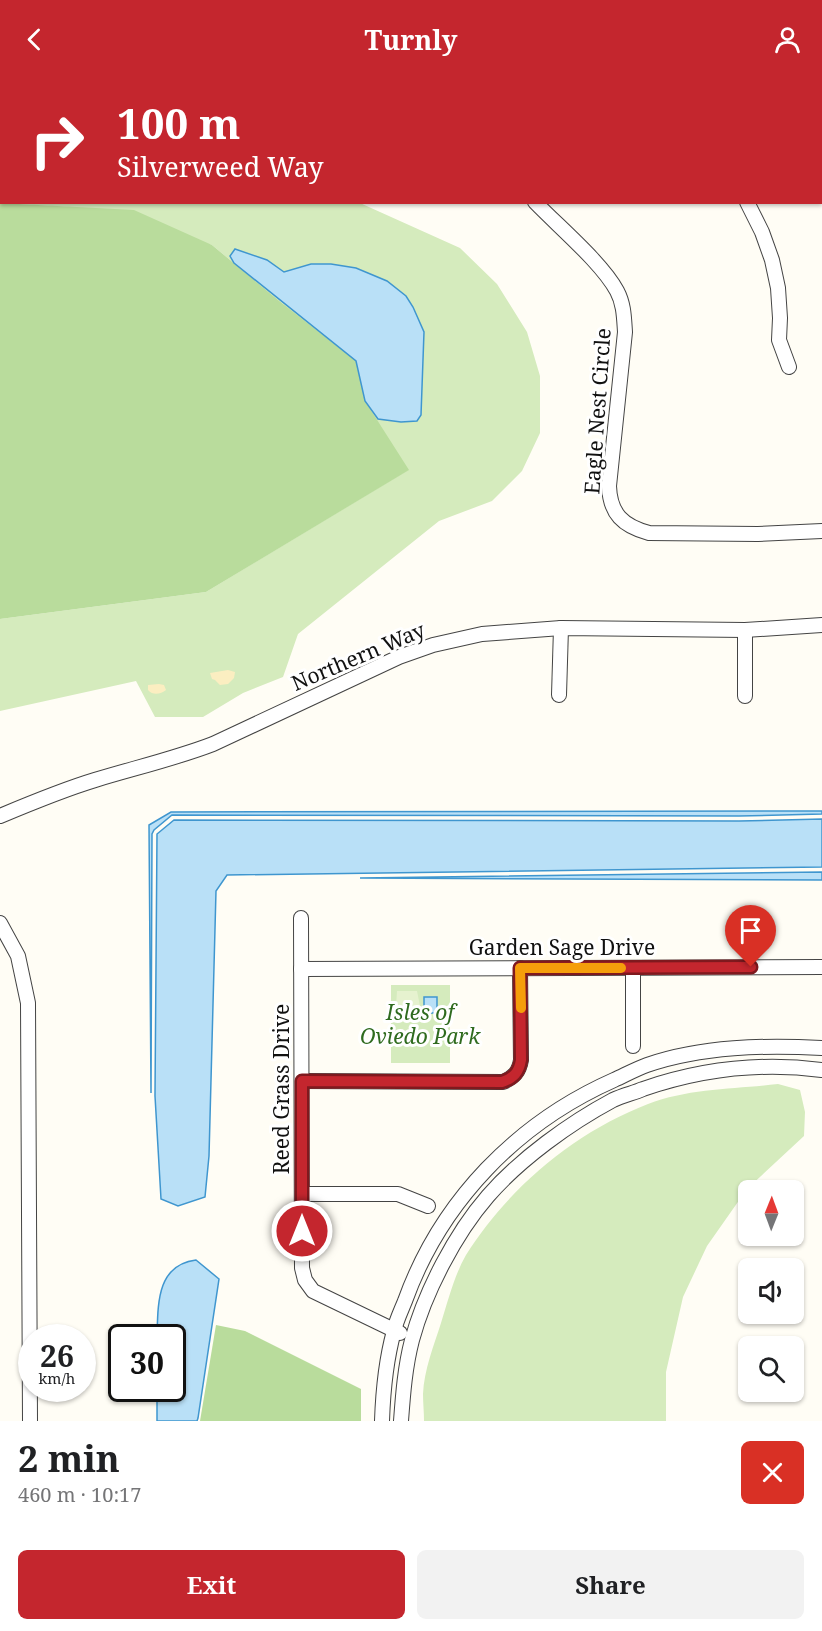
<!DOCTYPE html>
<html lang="en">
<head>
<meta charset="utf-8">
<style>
	body { margin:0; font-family:"Noto Serif",serif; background:#f2f2f2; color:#202124; height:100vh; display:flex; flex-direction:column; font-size:22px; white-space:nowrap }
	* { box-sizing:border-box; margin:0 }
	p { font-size:20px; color:#757577 }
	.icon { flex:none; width:33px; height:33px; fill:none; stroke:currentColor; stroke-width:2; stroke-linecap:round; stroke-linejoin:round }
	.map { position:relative; height:1343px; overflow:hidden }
	.drawer { display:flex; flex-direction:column; background:#fff; flex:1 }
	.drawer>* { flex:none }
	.top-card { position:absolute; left:0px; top:0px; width:822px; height:126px; box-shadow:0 2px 4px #0004; background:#c4262e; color:#fff; overflow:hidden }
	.needle { width:39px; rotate:1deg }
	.fabs { position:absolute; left:738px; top:1102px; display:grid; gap:12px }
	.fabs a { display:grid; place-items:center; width:66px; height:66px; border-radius:9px; background:#fff; box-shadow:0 2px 4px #0004; font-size:30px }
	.speed { position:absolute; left:18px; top:1246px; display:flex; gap:12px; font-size:30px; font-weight:700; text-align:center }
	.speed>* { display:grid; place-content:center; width:78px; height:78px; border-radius:50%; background:#fff; box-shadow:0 2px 4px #0004; line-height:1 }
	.speed small { font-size:15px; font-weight:400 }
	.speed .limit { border:3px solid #111; border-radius:9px; background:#fff; color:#111 }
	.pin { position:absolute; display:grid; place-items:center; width:51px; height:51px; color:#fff; margin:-62px -26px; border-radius:50% 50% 50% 0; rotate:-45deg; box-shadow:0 0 6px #0007 }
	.pin .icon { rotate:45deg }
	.me { position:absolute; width:66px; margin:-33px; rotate:0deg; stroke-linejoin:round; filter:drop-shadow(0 0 4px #0008) }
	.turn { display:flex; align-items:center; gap:21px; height:126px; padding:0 18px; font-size:27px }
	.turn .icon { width:78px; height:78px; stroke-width:2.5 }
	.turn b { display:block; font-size:42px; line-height:51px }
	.round { display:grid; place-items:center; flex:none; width:63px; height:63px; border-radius:9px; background:#f2f2f2 }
	.overview { display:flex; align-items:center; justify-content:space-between; height:102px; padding:0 18px }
	h1 { font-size:36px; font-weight:700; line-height:45px }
	.cta { display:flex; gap:12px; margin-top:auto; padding:12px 18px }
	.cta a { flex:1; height:69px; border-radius:9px; background:#c4262e; color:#fff; font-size:24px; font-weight:700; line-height:69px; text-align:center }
	.cta a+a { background:#f2f2f2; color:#202124 }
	header { display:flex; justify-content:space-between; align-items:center; height:78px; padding:0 18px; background:#c4262e; color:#fff; font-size:27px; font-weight:700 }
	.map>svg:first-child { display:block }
</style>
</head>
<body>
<header><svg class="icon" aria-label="back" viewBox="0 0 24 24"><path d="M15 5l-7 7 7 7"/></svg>Turnly<svg class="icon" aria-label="person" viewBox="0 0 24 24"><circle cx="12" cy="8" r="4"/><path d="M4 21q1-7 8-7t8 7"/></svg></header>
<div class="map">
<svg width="822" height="1343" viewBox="0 0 822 1343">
	<rect width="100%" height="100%" fill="#fffdf5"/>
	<g fill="#d5ebbd">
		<path d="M 0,39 L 2,124 L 360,125 L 460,170 L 497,206 L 527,254 L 540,298 L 540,355 L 522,393 L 492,423 L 439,443 L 298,556 L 283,599 L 243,615 L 203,639 L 155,639 L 136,603 L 0,633 L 0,541 L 206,514 L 408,392 L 283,226 L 212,167 L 69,129 L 0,125 Z"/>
		<rect x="391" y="907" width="59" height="78"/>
		<path d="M 778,1006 L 800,1012 L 805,1034 L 804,1058 L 747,1111 L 707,1168 L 683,1219 L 666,1294 L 666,1343 L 424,1343 C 424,1334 423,1325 423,1316 C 424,1292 434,1267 441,1245 C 448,1223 454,1198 466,1177 C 508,1110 575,1054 648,1026 C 689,1010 736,1011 778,1006 Z"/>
	</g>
	<g fill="#b9dc9c">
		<path d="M 0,125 L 134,132 L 212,167 L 283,226 L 356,283 L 365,323 L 409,392 L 206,514 L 0,541 Z"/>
		<path d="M 216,1247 L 245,1253 L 361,1311 L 361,1343 L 200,1343 Z"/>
	</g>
	<g fill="#fbeec1">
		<path d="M 228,592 L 235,594 L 234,600 L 228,606 L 220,607 L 215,602 L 212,601 L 210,595 Z"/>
		<path d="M 159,606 L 164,607 L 166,612 C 161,616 153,618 148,612 L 148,607 Z"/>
	</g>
	<path fill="#e6f2cf" d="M 397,913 L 417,913 L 420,928 L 396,928 Z"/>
	<g fill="#b9e0f7" stroke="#3f96cf" stroke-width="1.5">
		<path d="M 235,171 L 267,182 L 284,194 L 311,186 L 331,186 L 356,190 L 387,203 L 406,218 L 413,229 L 424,254 L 421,337 L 417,343 L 401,344 L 378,341 L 365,323 L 356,283 L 234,185 L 230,178 Z"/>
		<path d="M 822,733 L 822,736 L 739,738 L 172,737 L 154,752 L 152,756 L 151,1015 L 149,747 L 171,734 Z"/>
		<path d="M 822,741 L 822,789 L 227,797 L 216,813 L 209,1078 L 205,1119 L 178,1128 L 161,1121 L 155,1018 L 157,756 L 174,742 L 739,743 Z"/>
		<path d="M 822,794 L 822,802 L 360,800 Z"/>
		<rect x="424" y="919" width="13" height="16"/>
		<path d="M 196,1182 L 219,1201 L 198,1340 L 197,1343 L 157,1343 L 157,1311 L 172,1311 L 172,1260 L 157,1260 C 158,1227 156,1187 196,1182 Z"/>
	</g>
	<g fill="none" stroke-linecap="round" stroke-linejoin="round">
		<defs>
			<g id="minor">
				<path d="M 298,0 L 301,2"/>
				<path d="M 653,0 L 653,2"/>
				<path d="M 694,0 L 694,2"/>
				<path d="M 336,2 L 337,0"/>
				<path d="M 663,2 L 677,0"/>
				<path d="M 535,124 C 559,149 602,185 617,213 C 624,226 624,240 625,254 L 609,408 C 610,436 623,448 649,455 L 758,456 L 822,453"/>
				<path d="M 747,124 L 762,154 L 772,182 L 778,210 L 780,240 L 779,262 L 789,289"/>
				<path d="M 559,617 L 561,550"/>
				<path d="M 745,618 L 745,552"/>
				<path d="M 0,738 C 31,725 62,712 95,702 C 134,690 174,681 213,666 L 399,579 L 433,567 L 482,556 L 561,550 L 745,552 L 822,547"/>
				<path d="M 301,840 L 302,1190 L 305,1202 L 313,1213 L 400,1255"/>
				<path d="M 0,845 L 18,878 L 28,925 L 30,1343"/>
				<path d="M 301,891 L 822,889"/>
				<path d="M 633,968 L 633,890"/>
				<path d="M 302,1003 L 503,1004 C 514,999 519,994 521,982 L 520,890"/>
				<path d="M 302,1116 L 398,1116 L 428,1128"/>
				<path d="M 382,1343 C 383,1313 386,1282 394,1253 C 396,1243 401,1233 405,1223 C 441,1123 517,1045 614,1002 C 625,997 636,991 647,987 C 702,968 765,967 822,970"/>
				<path d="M 401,1343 C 403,1316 405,1289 412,1262 C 425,1214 455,1156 488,1118 C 520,1081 570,1045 613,1022 C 623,1017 634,1015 643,1011 C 701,991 761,984 822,992"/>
			</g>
		</defs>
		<use href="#minor" stroke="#444" stroke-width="16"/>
		<use href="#minor" stroke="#fff" stroke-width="14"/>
	</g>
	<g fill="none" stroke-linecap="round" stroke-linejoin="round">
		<defs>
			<path id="route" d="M 302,1153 L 302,1003 L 502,1004 C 514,1000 519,994 521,982 L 520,890 L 751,889"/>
		</defs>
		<use href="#route" stroke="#7f191e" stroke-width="15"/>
		<use href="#route" stroke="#c4262e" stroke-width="10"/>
		<path stroke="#f59e0b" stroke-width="10" d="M 521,930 L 520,890 L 621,890"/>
	</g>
	<g text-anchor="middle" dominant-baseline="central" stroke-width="6" stroke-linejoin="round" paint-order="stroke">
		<g font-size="21" fill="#111" stroke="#fff">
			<text transform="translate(597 333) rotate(-86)">Eagle Nest Circle</text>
			<text transform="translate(358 578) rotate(-23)">Northern Way</text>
			<text x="562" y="869">Garden Sage Drive</text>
			<text transform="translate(281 1011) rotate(-90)">Reed Grass Drive</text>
		</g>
		<g font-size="21" font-style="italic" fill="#2f6b1f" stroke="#fff">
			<text x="420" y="934">Isles of<tspan x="420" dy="24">Oviedo Park</tspan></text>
		</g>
	</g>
</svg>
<div class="fabs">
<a><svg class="needle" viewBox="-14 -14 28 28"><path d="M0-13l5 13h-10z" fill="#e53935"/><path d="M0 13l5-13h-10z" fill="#757577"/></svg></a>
<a><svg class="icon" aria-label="sound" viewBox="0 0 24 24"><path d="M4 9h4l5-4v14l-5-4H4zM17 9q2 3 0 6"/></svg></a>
<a><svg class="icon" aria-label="search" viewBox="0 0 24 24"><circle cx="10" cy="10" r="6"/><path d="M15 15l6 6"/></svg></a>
</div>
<div class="speed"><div>26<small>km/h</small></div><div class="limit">30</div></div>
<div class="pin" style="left:751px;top:889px;background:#d93025"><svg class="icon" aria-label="arrive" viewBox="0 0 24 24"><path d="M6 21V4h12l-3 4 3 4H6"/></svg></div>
<svg class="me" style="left:302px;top:1153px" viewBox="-20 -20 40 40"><circle r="17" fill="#c4262e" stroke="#fff" stroke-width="3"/><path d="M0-11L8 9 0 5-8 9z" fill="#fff"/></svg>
<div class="top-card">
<div class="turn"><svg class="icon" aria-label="right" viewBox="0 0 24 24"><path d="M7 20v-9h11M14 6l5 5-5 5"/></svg><div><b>100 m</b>Silverweed Way</div></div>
</div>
</div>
<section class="drawer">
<div class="overview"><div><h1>2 min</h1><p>460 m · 10:17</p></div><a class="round" style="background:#d93025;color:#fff"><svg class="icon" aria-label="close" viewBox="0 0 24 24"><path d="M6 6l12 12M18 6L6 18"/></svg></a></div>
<div class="cta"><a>Exit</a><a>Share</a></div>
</section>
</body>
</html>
